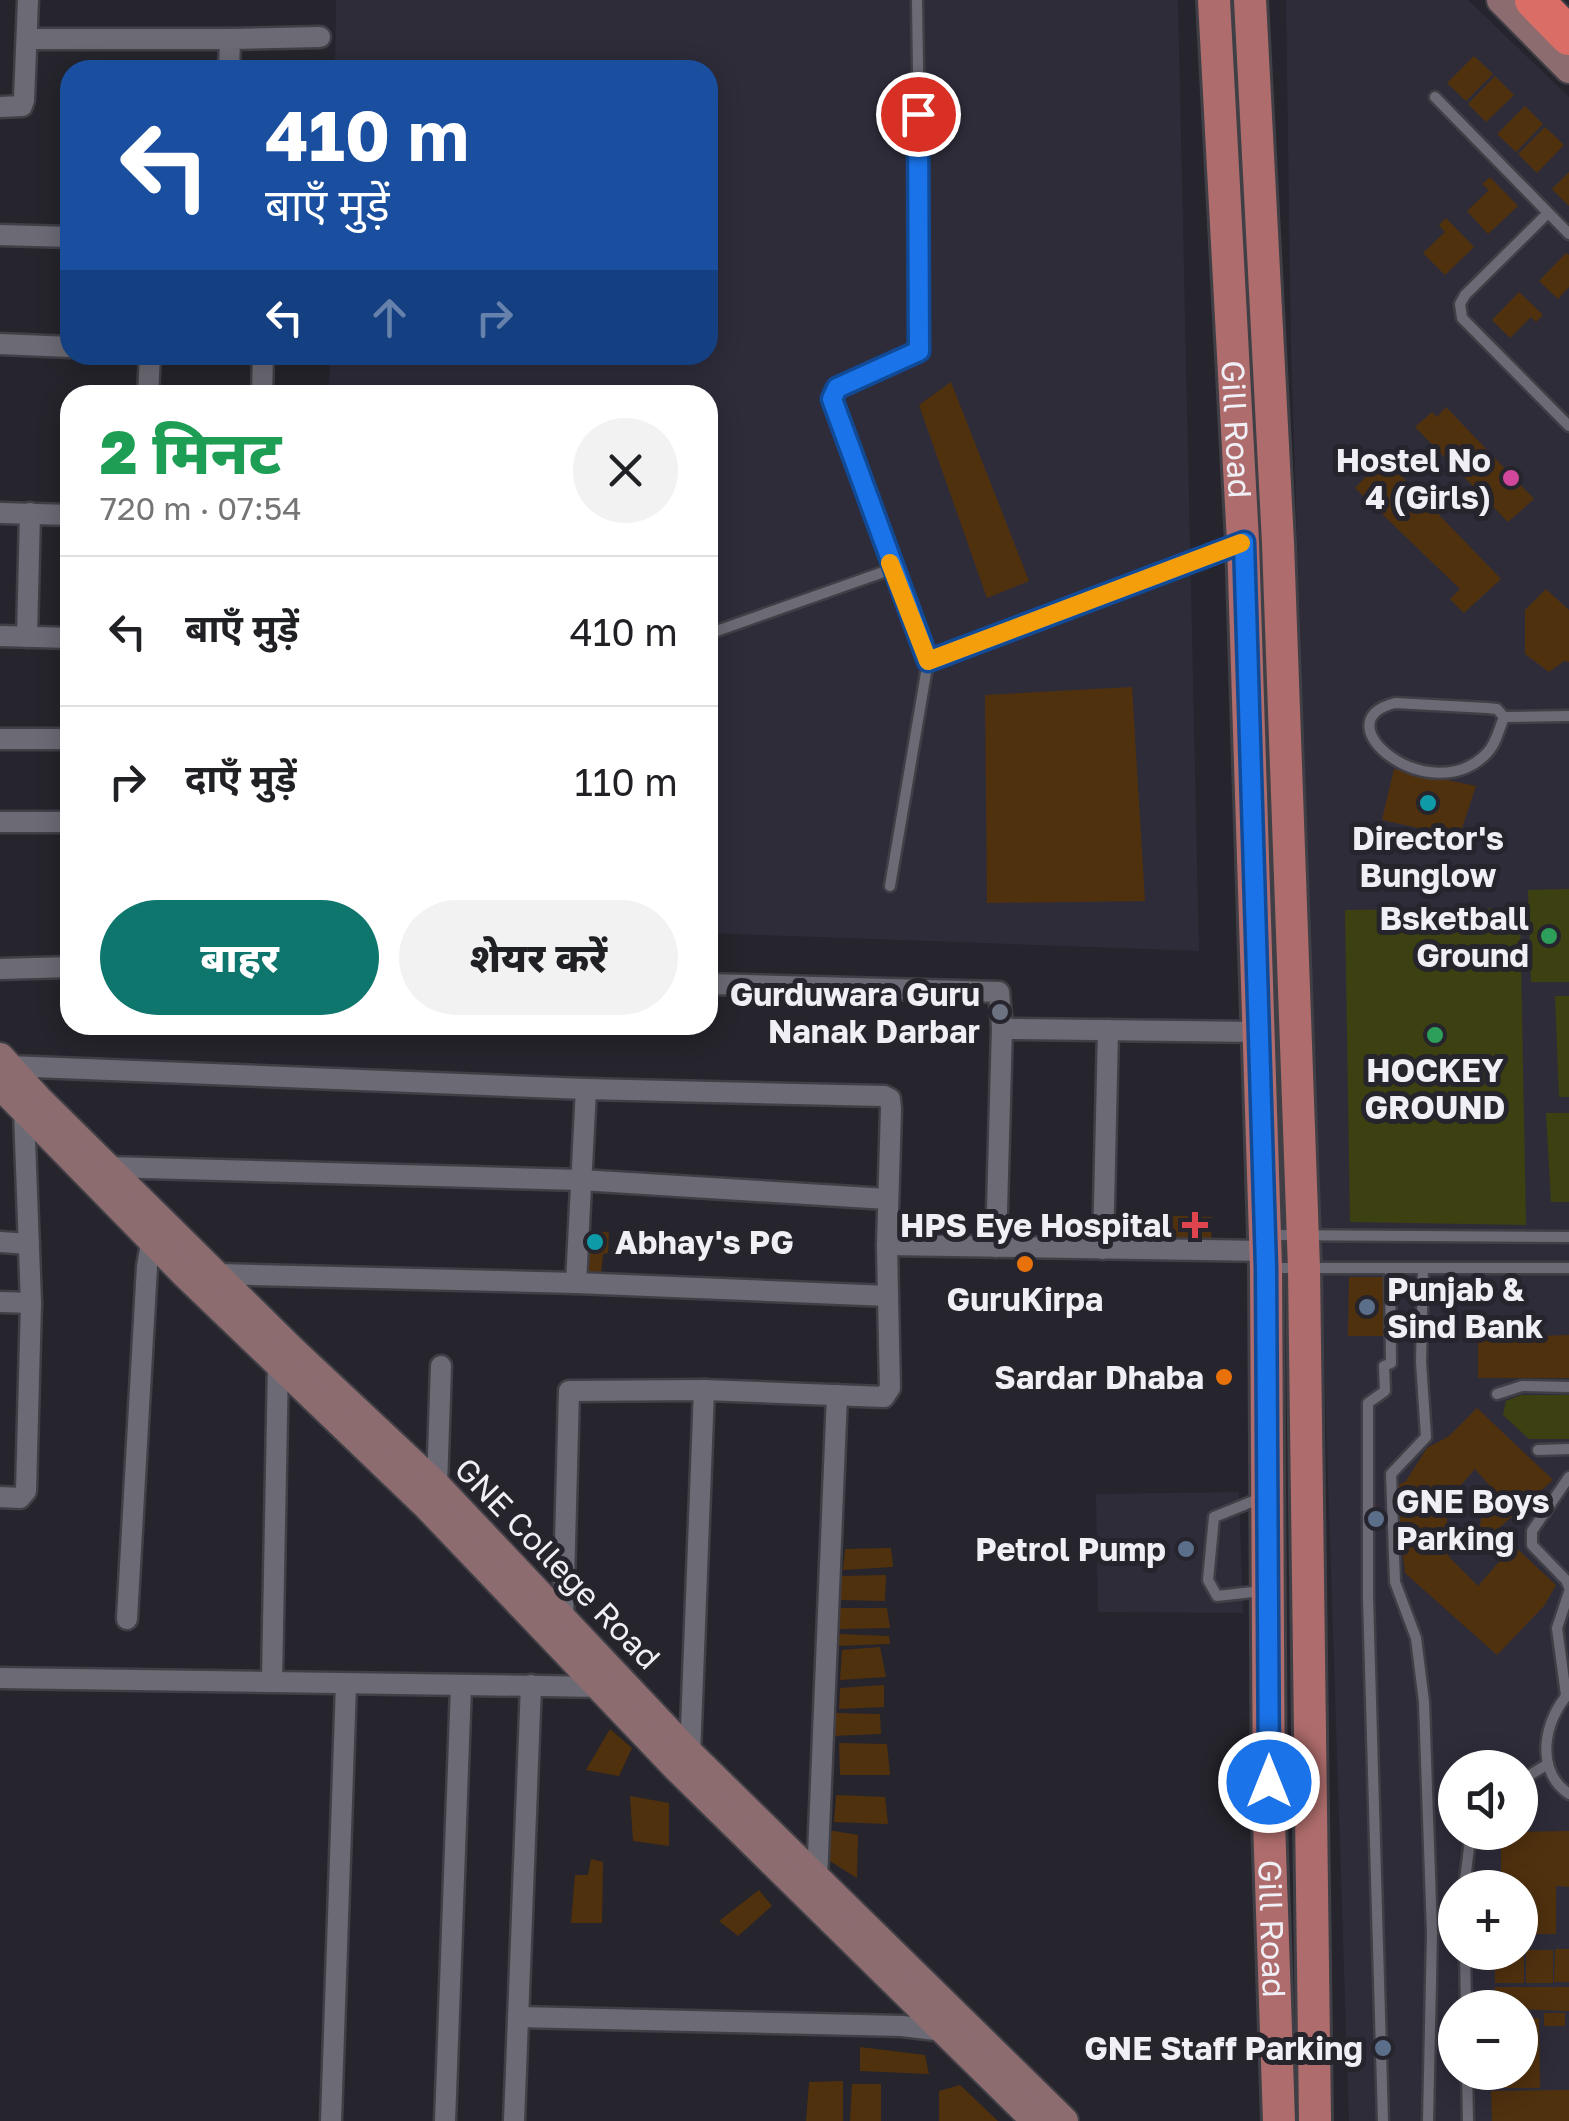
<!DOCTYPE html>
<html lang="hi">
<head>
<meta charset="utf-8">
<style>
	body { margin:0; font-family:"Golos Text","Noto Sans Devanagari",sans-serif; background:#f2f2f2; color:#202124; height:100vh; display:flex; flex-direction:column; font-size:38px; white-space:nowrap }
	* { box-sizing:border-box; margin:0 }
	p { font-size:32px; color:#757577 }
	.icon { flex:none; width:55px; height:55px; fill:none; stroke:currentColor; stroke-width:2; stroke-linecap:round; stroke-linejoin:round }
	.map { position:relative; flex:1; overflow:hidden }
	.sheet { position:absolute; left:60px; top:385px; width:658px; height:650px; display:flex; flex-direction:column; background:#fff; border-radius:30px; box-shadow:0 5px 25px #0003 }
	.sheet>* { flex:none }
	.top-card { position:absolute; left:60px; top:60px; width:658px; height:305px; border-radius:30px; box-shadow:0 5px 25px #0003; background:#1a4fa0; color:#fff; overflow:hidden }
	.buttons { position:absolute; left:1438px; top:1750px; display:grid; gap:20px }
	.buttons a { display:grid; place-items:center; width:100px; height:100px; border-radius:50%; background:#fff; box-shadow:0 5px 25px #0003; font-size:50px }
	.pin { position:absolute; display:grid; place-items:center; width:85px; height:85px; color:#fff; margin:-42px; border:5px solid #fff; border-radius:50%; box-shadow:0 2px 10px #0007 }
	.me { position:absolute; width:110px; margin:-55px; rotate:0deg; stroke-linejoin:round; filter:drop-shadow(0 0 8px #0008) }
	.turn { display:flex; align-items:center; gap:35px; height:210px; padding:0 40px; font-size:45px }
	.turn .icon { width:130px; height:130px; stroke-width:2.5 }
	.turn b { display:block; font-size:70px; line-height:85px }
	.lanes { display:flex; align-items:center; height:95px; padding:0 40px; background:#0003; justify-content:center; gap:50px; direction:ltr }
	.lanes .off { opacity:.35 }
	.round { display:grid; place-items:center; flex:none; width:105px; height:105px; border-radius:52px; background:#f2f2f2 }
	.headline { display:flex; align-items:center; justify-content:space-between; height:170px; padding:0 40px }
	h1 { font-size:60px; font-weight:800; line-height:75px; color:#1e9e55 }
	.button { display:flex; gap:20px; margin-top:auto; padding:20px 40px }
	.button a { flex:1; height:115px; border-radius:60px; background:#0f766e; color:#fff; font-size:40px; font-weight:800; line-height:115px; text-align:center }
	.button a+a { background:#f2f2f2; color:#202124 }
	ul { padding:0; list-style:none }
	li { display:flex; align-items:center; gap:30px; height:150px; padding:0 40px; border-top:2px solid #e0e0e0 }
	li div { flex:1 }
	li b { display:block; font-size:38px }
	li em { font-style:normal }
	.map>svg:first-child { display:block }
</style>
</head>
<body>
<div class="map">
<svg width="1569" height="2121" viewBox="0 0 1569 2121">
	<rect width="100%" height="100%" fill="#26242c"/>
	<g fill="#2f2c3a" fill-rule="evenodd">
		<path d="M 336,0 L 1178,0 L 1199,951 L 708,933 L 708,395 L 329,395 L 330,355 L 708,355 L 708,70 L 335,70 Z"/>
		<path d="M 1286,0 L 1468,0 L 1569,97 L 1569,2121 L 1349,2121 L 1291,350 ZM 1455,1768 L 1520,1768 L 1520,1832 L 1455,1832 ZM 1455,1888 L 1520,1888 L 1520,1952 L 1455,1952 ZM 1455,2008 L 1520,2008 L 1520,2072 L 1455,2072 Z"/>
		<path d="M 1239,1492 L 1243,1613 L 1098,1612 L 1096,1494 Z"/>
	</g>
	<g fill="#3d4011">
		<path d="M 1569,889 L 1569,982 L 1531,982 L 1528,890 Z"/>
		<path d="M 1520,908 L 1526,1225 L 1350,1222 L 1345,910 Z"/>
		<path d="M 1555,996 L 1569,996 L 1569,1097 L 1559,1097 Z"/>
		<path d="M 1546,1113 L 1569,1113 L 1569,1202 L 1551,1202 Z"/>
		<path d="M 1521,1395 L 1569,1395 L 1569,1439 L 1529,1439 L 1503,1415 L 1506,1401 Z"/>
	</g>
	<g fill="#50310e" fill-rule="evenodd">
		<path d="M 1474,56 L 1493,74 L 1466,101 L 1447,83 Z"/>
		<path d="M 1495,76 L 1514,95 L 1486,122 L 1468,104 Z"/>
		<path d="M 1525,106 L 1543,124 L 1516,152 L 1497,134 Z"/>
		<path d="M 1545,127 L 1564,145 L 1537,173 L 1518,154 Z"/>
		<path d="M 1569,172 L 1569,206 L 1552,189 Z"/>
		<path d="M 1490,177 L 1518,206 L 1488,234 L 1467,211 L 1489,190 L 1482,184 Z"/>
		<path d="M 1446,218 L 1474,247 L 1445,275 L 1423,253 L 1445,232 L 1439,225 Z"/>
		<path d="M 1566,253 L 1569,255 L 1569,287 L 1558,299 L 1539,281 Z"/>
		<path d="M 1519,292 L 1543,315 L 1536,322 L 1531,317 L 1510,338 L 1492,320 Z"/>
		<path d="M 951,382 L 1029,581 L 987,598 L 919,405 Z"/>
		<path d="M 1446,407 L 1534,499 L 1508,522 L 1415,427 L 1432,412 L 1437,417 Z"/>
		<path d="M 1384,458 L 1501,579 L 1464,613 L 1450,599 L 1460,589 L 1355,488 Z"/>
		<path d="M 1546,589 L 1569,610 L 1569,662 L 1564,661 L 1549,672 L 1525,654 L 1525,610 Z"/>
		<path d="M 1132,687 L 1145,901 L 987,903 L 985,695 Z"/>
		<path d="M 1394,769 L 1476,786 L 1459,837 L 1382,820 Z"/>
		<path d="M 1156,1215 L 1212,1217 L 1211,1245 L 1155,1243 Z"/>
		<path d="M 581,1231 L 609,1232 L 608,1253 L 603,1254 L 601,1274 L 579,1272 Z"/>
		<path d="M 1349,1277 L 1386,1277 L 1386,1336 L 1348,1336 Z"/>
		<path d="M 1569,1335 L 1569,1378 L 1478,1378 L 1478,1338 Z"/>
		<path d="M 1477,1408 L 1553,1480 L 1497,1530 L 1556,1585 L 1544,1606 L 1497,1655 L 1405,1573 L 1397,1501 L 1392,1488 L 1406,1481 L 1427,1448 L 1449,1436 ZM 1475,1469 L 1499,1496 L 1481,1518 L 1479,1536 L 1499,1553 L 1499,1562 L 1478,1586 L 1449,1557 L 1446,1502 Z"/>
		<path d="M 891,1548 L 893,1567 L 843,1570 L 845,1549 Z"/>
		<path d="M 886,1575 L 885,1601 L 838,1600 L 838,1576 Z"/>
		<path d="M 840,1608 L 887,1608 L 890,1628 L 840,1629 Z"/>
		<path d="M 839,1634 L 889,1636 L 890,1644 L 835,1646 Z"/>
		<path d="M 880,1647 L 886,1677 L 840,1680 L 842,1650 Z"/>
		<path d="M 884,1685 L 884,1707 L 839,1709 L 840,1688 Z"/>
		<path d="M 835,1713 L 880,1714 L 881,1734 L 832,1736 Z"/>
		<path d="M 610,1729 L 632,1748 L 619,1776 L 586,1770 Z"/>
		<path d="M 839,1743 L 887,1744 L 890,1775 L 840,1775 Z"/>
		<path d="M 836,1795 L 885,1797 L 888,1824 L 834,1822 Z"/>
		<path d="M 630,1796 L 669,1803 L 669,1846 L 633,1841 Z"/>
		<path d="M 828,1830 L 858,1835 L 857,1878 L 828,1860 Z"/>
		<path d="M 1569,1831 L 1569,1887 L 1556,1886 L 1556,1934 L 1520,1934 L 1520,1888 L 1501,1888 L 1501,1832 Z"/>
		<path d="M 591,1859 L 603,1862 L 602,1923 L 571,1923 L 575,1875 L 588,1875 Z"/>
		<path d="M 759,1890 L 772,1906 L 738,1936 L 719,1921 Z"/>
		<path d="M 1555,1949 L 1569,1949 L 1569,1982 L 1554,1982 Z"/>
		<path d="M 1520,1950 L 1524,1950 L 1524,1983 L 1495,1983 L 1495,1952 L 1520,1952 Z"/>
		<rect x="1526" y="1950" width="27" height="33"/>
		<path d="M 1495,1987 L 1553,1987 L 1554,1991 L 1554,1987 L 1569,1987 L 1569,2011 L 1494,2008 Z"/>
		<rect x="1544" y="2013" width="21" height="13"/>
		<path d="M 1520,2018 L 1539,2018 L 1540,2088 L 1504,2088 L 1504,2072 L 1520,2072 Z"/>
		<path d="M 860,2047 L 925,2055 L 929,2074 L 860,2071 Z"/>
		<path d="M 843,2081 L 843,2121 L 806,2121 L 809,2082 Z"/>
		<path d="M 852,2084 L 881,2084 L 881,2121 L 850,2121 Z"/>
		<path d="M 960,2085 L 998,2121 L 939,2121 L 939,2091 Z"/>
		<path d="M 1569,2090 L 1569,2121 L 1492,2121 L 1491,2091 Z"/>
	</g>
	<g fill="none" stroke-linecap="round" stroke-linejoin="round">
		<defs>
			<g id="lane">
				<path d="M 917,0 L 922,343 L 915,355 L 837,388 L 833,399 L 928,661 L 1237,545"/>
				<path d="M 1435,97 L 1569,234"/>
				<path d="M 1548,213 L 1465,295 L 1460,304 L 1462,318 L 1569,426"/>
				<path d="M 708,634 L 892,569"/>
				<path d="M 1504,717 C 1499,729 1496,744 1487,753 C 1431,812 1319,722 1395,703 L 1487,708 L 1497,709 L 1504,717 L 1569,716"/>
				<path d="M 890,886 L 928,661"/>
				<path d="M 1271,1235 L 1569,1237"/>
				<path d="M 1270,1268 L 1569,1268"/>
				<path d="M 1423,1268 L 1421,1362 L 1426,1437 L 1391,1474 L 1395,1582 L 1416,1638 L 1424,1702 L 1432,1933 L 1428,2121"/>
				<path d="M 1497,1394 L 1522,1386 L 1569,1387"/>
				<path d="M 1538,1450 L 1569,1449"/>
				<path d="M 1569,1477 L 1532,1531 L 1532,1545 L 1566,1580 L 1569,1587"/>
				<path d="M 1261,1498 L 1214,1517 L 1208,1580 L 1217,1596 L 1262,1591"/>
				<path d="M 1569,1693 C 1544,1720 1534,1770 1569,1794"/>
				<path d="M 1566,1695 L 1557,1628 L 1569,1592"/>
				<path d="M 1520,1781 L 1548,1764"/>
				<path d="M 1464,1888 L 1471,1832"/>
				<path d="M 1465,1952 L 1466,2008"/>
				<path d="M 1467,2072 L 1468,2121"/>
				<path d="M 1383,2121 L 1368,1597 L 1368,1403 L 1385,1391 L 1384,1366 L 1391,1363 L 1390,1268"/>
			</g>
			<g id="street">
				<path d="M 29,36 L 34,39 L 230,39"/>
				<path d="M 229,70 L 230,39 L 320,37"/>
				<path d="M 0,107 L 22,106 L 24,100 L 28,0"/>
				<path d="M 0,235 L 70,237"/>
				<path d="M 0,344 L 70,347"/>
				<path d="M 148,395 L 150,355"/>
				<path d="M 262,395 L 263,355"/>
				<path d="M 0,513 L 70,515"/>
				<path d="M 0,636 L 70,638"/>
				<path d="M 27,637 L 30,513"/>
				<path d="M 0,739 L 70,739"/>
				<path d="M 0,822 L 70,822"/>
				<path d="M 0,969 L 70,967"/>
				<path d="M 708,984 L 999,992 L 1002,1027 L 1009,1029 L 1258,1032"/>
				<path d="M 4,1070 L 9,1066 L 586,1089 L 884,1096 L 890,1099 L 891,1109 L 887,1245 L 1265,1251"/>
				<path d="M 108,1167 L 581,1180 L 887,1199"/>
				<path d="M 0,1242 L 29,1244"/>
				<path d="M 996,1247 L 1002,1027"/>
				<path d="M 1103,1249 L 1108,1030"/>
				<path d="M 218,1274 L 576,1283 L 888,1296 L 887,1245"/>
				<path d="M 576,1283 L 586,1089"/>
				<path d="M 0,1302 L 31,1303"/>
				<path d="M 437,1486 L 441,1366"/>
				<path d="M 0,1497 L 20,1498 L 26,1491 L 31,1303 L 24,1112"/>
				<path d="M 127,1619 L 147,1266 L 153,1233"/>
				<path d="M 563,1620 L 569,1391 L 704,1390 L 884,1397 L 890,1388 L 888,1296"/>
				<path d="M 0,1678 L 602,1687"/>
				<path d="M 272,1680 L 278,1364"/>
				<path d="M 690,1754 L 704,1390"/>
				<path d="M 817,1880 L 837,1395"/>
				<path d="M 518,2017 L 902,2026 L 944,2031"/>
				<path d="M 331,2121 L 346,1684"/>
				<path d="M 445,2121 L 461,1686"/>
				<path d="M 514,2121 L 531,1685"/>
			</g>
			<g id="secondary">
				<path d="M 1501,0 L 1569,69"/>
				<path d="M 0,1057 L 38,1099 L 292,1350 L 437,1486 L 690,1754 L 1064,2121"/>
				<path d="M 0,1085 L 187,1276 L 428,1507 L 676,1767 L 1036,2121"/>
			</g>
			<g id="primary">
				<path id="s1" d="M 1214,0 L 1243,542 L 1266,1268 L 1269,1821 L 1279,2121"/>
				<path d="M 1250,0 L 1278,543 L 1304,1268 L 1315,2121"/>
			</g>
			<path id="highway" d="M 1534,0 L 1569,36"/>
		</defs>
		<use href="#lane" stroke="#403f46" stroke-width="15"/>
		<use href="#street" stroke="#403f46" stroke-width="25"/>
		<use href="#secondary" stroke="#403f46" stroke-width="32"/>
		<use href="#primary" stroke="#403f46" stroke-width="38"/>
		<use href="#highway" stroke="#403f46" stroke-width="42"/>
		<use href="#lane" stroke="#6c6b75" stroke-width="10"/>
		<use href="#street" stroke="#6c6b75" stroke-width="20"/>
		<use href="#secondary" stroke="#8d6c70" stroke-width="28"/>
		<use href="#primary" stroke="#ae6d6c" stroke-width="32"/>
		<use href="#highway" stroke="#da6e66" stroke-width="38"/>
	</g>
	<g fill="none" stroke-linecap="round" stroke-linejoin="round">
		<defs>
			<path id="route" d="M 918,114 L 919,351 L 837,388 L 832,399 L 928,661 L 1244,542 L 1266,1268 L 1269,1782"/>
		</defs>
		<use href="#route" stroke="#114b97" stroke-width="25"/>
		<use href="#route" stroke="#1a73e8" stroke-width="18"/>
		<path stroke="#f59e0b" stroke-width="18" d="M 890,563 L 928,661 L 1241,543"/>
	</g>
	<circle fill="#d1479c" stroke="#26242c" stroke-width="4" cx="1511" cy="478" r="10"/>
	<g fill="#0f9aa8" stroke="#26242c" stroke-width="4">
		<circle cx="1428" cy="803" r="10"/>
		<circle cx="595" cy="1242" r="10"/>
	</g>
	<g fill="#2e9e5b" stroke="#26242c" stroke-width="4">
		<circle cx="1549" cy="936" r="10"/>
		<circle cx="1435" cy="1035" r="10"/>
	</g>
	<circle fill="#6b7280" stroke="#26242c" stroke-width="4" cx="1000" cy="1012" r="10"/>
	<path fill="#e0444e" stroke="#26242c" stroke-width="4" d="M1190 1210h10v10h10v10h-10v10h-10v-10h-10v-10h10z"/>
	<g fill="#e8710a" stroke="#26242c" stroke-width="4">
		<circle cx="1025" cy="1264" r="10"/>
		<circle cx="1224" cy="1377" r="10"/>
	</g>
	<g fill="#5c6f8a" stroke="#26242c" stroke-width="4">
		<circle cx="1367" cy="1307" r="10"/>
		<circle cx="1376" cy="1519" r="10"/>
		<circle cx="1186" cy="1549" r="10"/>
		<circle cx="1383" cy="2048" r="10"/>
	</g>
	<g text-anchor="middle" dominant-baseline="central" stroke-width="10" stroke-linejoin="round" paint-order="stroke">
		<g font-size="32" fill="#f0eff5" stroke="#26242c">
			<text stroke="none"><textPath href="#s1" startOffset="430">Gill Road</textPath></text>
			<text transform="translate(558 1563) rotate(46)">GNE College Road</text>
			<text stroke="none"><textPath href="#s1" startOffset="1930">Gill Road</textPath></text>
		</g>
		<g font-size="32" font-weight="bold" fill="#f0eff5" stroke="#26242c" text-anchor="end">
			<text x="1491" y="460">Hostel No<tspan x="1491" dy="37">4 (Girls)</tspan></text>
			<text x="1428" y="838" text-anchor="middle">Director's<tspan x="1428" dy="37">Bunglow</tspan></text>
			<text x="1529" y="918">Bsketball<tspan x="1529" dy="37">Ground</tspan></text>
			<text x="980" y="994">Gurduwara Guru<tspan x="980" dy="37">Nanak Darbar</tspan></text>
			<text x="1435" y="1070" text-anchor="middle">HOCKEY<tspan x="1435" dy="37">GROUND</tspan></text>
			<text x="1172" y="1225">HPS Eye Hospital</text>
			<text x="615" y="1242" text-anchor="start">Abhay's PG</text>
			<text x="1387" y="1289" text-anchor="start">Punjab &amp;<tspan x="1387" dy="37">Sind Bank</tspan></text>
			<text x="1025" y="1299" text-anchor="middle">GuruKirpa</text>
			<text x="1204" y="1377">Sardar Dhaba</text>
			<text x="1396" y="1501" text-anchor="start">GNE Boys<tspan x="1396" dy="37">Parking</tspan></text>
			<text x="1166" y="1549">Petrol Pump</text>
			<text x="1363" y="2048">GNE Staff Parking</text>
		</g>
	</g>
</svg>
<div class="buttons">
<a><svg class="icon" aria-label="sound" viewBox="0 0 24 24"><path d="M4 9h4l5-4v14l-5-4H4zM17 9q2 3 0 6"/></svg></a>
<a>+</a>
<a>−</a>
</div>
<div class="pin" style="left:918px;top:114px;background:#d93025"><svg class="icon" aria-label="arrive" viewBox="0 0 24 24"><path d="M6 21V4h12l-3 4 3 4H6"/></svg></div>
<svg class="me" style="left:1269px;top:1782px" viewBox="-20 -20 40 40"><circle r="17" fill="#1a73e8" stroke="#fff" stroke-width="3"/><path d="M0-11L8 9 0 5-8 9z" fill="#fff"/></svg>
<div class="top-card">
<div class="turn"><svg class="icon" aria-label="left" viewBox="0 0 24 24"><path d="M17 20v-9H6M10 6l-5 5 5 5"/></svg><div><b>410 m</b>बाएँ मुड़ें</div></div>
<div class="lanes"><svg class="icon" aria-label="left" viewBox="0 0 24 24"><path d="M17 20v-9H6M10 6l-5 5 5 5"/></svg><svg class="icon off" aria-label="ahead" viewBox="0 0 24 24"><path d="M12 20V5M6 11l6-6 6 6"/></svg><svg class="icon off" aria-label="right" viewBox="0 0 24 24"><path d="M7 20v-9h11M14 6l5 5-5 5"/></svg></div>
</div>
<section class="sheet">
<div class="headline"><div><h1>2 मिनट</h1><p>720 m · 07:54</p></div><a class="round"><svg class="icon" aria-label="close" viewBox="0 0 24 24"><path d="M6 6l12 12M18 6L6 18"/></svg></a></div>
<ul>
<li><svg class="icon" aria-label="left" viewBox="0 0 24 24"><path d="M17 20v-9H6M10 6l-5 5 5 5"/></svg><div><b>बाएँ मुड़ें</b></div><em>410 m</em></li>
<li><svg class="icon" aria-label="right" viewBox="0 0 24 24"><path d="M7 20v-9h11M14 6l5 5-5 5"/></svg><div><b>दाएँ मुड़ें</b></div><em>110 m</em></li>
</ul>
<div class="button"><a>बाहर</a><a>शेयर करें</a></div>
</section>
</div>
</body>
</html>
